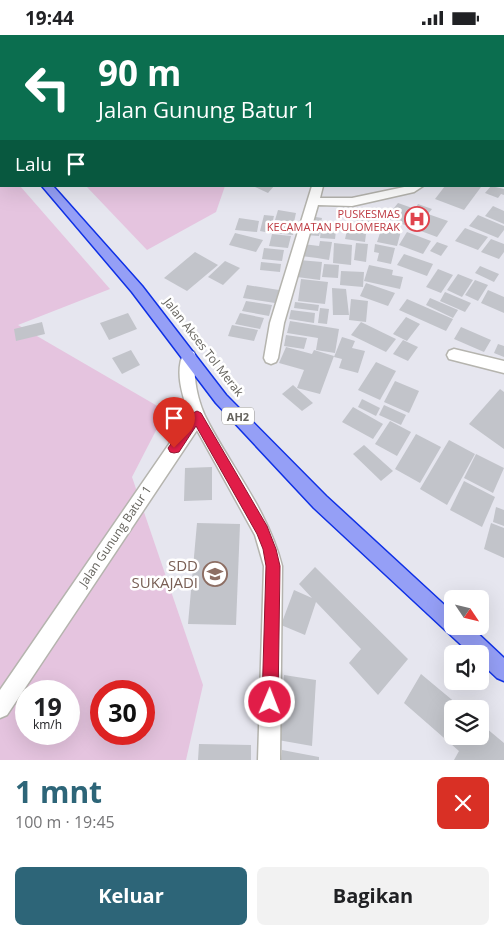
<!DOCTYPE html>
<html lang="id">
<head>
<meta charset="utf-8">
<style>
	body { margin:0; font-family:"Open Sans",sans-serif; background:#f2f2f2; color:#202124; height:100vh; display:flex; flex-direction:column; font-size:19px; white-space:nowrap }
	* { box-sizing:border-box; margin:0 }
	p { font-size:16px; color:#757577 }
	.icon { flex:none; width:28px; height:28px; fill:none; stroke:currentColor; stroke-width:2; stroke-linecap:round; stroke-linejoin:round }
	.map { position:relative; height:725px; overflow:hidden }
	.drawer { display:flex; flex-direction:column; background:#fff; flex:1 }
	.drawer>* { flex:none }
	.top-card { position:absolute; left:0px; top:0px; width:505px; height:152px; box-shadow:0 5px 20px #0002; background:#0b6e4f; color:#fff; overflow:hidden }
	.needle { width:32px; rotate:125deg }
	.controls { position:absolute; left:444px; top:555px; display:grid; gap:10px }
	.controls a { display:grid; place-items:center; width:45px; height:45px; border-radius:8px; background:#fff; box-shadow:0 5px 20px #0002; font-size:25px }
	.speed { position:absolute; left:15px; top:645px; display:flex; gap:10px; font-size:25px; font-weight:700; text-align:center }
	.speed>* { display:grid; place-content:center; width:65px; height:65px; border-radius:50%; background:#fff; box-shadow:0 5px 20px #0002; line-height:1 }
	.speed small { font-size:12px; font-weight:400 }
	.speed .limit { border:8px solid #d22; background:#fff; color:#111 }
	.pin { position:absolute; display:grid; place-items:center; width:42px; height:42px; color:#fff; margin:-51px -21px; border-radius:50% 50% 50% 0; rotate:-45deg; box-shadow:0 0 5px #0007 }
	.pin .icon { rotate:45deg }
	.me { position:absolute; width:55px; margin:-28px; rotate:1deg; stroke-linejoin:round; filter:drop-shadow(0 0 4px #0008) }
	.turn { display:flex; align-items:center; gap:18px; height:105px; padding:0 15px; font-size:22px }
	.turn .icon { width:65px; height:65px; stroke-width:2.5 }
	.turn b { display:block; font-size:35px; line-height:42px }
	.then { display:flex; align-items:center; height:48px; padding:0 15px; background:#0003; gap:10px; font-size:19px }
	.round { display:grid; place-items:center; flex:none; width:52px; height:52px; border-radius:8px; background:#f2f2f2 }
	.summary { display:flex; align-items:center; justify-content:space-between; height:85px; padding:0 15px }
	h1 { font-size:30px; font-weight:700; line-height:38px; color:#2d6578 }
	.action { display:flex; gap:10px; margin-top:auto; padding:10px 15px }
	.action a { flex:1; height:58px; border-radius:8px; background:#2d6578; color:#fff; font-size:20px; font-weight:700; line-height:58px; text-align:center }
	.action a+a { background:#f2f2f2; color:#202124 }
	.status { display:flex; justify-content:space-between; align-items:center; height:35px; padding:0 25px; background:#fff; direction:ltr }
	.status svg { height:14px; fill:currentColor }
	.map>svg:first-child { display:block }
</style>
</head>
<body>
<div class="status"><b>19:44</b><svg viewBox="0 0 49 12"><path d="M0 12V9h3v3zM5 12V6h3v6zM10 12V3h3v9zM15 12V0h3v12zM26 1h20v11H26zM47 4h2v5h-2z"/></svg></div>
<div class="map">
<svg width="504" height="725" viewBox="0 0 504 725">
	<rect width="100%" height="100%" fill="#e6e6ef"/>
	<path fill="#dee0fc" d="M 288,0 L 504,0 L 504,132 L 504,1 Z"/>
	<g fill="#e5c4df" fill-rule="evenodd">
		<path d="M 0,0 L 288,0 L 1,1 L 1,62 Z"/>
		<path d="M 0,128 L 1,151 L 20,151 L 110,254 L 18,290 L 166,376 L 132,442 L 203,650 L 186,725 L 0,725 ZM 26,656 L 69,656 L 69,699 L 26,699 ZM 101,656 L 144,656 L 144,699 L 101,699 Z"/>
		<path d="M 86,151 L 225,151 L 216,177 L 147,215 Z"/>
	</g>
	<g fill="#c2c4ca">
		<path d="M 253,151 L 274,151 L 268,158 Z"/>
		<path d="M 445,151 L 479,151 L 481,152 L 464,175 L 435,164 Z"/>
		<path d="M 491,151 L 504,154 L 504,160 L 501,159 L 498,163 L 485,158 Z"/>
		<path d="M 398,168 L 415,174 L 418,169 L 432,174 L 428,179 L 448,186 L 437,202 L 386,183 Z"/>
		<path d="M 493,171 L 504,176 L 504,189 L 485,181 Z"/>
		<path d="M 278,175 L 296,178 L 294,187 L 275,185 Z"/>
		<path d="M 363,175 L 382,180 L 376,191 L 357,186 Z"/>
		<path d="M 264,180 L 274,181 L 270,198 L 260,196 Z"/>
		<path d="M 478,180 L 504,191 L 504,195 L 498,203 L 469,191 Z"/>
		<path d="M 310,181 L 322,183 L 320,192 L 308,190 Z"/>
		<path d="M 239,183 L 259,186 L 257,197 L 235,195 Z"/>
		<path d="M 275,186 L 295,189 L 293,200 L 273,198 Z"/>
		<path d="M 322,186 L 337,187 L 335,204 L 320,203 Z"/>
		<path d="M 349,187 L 368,190 L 367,197 L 358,195 L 358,197 L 366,199 L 365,207 L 345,204 Z"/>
		<path d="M 309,191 L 321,193 L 319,201 L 306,200 Z"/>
		<path d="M 382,192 L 401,196 L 397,211 L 377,207 Z"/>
		<path d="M 465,193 L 488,202 L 478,215 L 455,206 Z"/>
		<path d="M 407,197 L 431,206 L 423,219 L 399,210 Z"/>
		<path d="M 235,198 L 263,205 L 256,217 L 229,210 Z"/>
		<path d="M 272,199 L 291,201 L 288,213 L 269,211 Z"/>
		<path d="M 491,204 L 504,209 L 504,217 L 499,224 L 481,217 Z"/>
		<path d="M 320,206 L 332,207 L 329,225 L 317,223 L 318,215 L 317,223 L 301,221 L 303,209 L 319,211 Z"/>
		<path d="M 437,207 L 448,211 L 441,221 L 430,216 Z"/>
		<path d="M 334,208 L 352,210 L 351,230 L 333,228 Z"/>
		<path d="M 356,208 L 368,209 L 366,227 L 354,225 Z"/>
		<path d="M 375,209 L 395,213 L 391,229 L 377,226 L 379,218 L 374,217 Z"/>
		<path d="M 264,213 L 284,215 L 282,226 L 262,224 Z"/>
		<path d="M 195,217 L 218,230 L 187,256 L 164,243 Z"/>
		<path d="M 404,219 L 433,229 L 427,241 L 397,230 Z"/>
		<path d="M 299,225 L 322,227 L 320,245 L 297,242 Z"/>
		<path d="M 225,226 L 240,233 L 223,250 L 208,242 Z"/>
		<path d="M 261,227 L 281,229 L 280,237 L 260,235 Z"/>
		<path d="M 324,229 L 339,230 L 338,243 L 322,242 Z"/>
		<path d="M 369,230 L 393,235 L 392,240 L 403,242 L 400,254 L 364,246 Z"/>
		<path d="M 480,231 L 499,239 L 494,247 L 475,238 Z"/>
		<path d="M 438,234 L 453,240 L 441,258 L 426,252 Z"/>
		<path d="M 341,236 L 364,237 L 363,252 L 340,250 Z"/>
		<path d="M 458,239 L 473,245 L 462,262 L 447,255 Z"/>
		<path d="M 301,244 L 328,247 L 325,269 L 298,266 Z"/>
		<path d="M 475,245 L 488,250 L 478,266 L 465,260 Z"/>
		<path d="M 366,248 L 395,258 L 388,271 L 360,261 Z"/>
		<path d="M 247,250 L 279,255 L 275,268 L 243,263 Z"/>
		<path d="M 332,253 L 346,254 L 349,280 L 333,280 Z"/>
		<path d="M 488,255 L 504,262 L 504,278 L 481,268 Z"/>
		<path d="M 445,257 L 471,268 L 465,277 L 440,266 Z"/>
		<path d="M 430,263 L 458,275 L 453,283 L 426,270 Z"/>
		<path d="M 351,264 L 368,266 L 366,287 L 349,285 Z"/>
		<path d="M 407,264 L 453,284 L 446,296 L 399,275 Z"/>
		<path d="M 246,266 L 272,270 L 269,281 L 242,276 Z"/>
		<path d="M 295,267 L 319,270 L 318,276 L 294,273 Z"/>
		<path d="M 320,273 L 329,274 L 327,289 L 318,288 Z"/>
		<path d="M 291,275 L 315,278 L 314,288 L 289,284 Z"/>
		<path d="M 128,278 L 137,294 L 109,305 L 100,288 Z"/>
		<path d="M 240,278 L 264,283 L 260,294 L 235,289 Z"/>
		<path d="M 406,282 L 420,289 L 407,306 L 393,299 Z"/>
		<path d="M 290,286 L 339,294 L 335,318 L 316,315 L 318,303 L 287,298 Z"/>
		<path d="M 42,287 L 45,299 L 16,306 L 14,294 Z"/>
		<path d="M 361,287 L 396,304 L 386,317 L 351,300 Z"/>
		<path d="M 232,290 L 258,295 L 254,306 L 228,301 Z"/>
		<path d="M 461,292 L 491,305 L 484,317 L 454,304 Z"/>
		<path d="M 286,300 L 307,303 L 304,314 L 284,311 Z"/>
		<path d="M 342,302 L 355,306 L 352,313 L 365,316 L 358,338 L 339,333 L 342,324 L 334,322 Z"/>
		<path d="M 403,305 L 418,312 L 408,326 L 393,319 Z"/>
		<path d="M 498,309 L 504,311 L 504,322 L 494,318 Z"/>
		<path d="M 286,312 L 312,319 L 314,315 L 334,321 L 320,359 L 297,353 L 304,335 L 279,328 Z"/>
		<path d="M 131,315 L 140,330 L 122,339 L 112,323 Z"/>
		<path d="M 376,327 L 396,336 L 380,365 L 358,355 Z"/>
		<path d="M 395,346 L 419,356 L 409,378 L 384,367 Z"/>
		<path d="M 293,350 L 313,368 L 302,376 L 282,359 Z"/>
		<path d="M 500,354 L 504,357 L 504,414 L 469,389 Z"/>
		<path d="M 362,364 L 380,373 L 376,381 L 358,372 Z"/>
		<path d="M 384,370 L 406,380 L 401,390 L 379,380 Z"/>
		<path d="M 353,372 L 383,389 L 373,404 L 342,387 Z"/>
		<path d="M 390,386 L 411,397 L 397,421 L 375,409 Z"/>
		<path d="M 416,399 L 441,412 L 420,448 L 395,434 Z"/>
		<path d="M 449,405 L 475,419 L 447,470 L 420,454 Z"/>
		<path d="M 364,410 L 393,436 L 381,446 L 353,419 Z"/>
		<path d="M 476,419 L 504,433 L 493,458 L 464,443 Z"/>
		<path d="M 212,432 L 212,465 L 184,466 L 185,433 Z"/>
		<path d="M 464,446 L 495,462 L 482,492 L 450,475 Z"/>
		<path d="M 496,472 L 504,475 L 504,491 L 493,487 Z"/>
		<path d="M 197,488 L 240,489 L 236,590 L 188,589 Z"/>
		<path d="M 491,488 L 504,493 L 504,523 L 484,514 Z"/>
		<path d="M 315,532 L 408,624 L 378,660 L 349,628 L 361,614 L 316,567 L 305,600 L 281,590 L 294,555 L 312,563 L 299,549 Z"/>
		<path d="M 421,639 L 463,674 L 452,674 L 452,701 L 480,701 L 480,688 L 504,708 L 504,725 L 454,725 L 459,716 L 404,668 Z"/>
		<path d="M 284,640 L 316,645 L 312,711 L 278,705 Z"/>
		<path d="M 199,709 L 251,710 L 251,725 L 198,725 Z"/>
		<path d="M 282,715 L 319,722 L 319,725 L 281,725 Z"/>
	</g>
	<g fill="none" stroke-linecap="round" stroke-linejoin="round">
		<defs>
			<g id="minor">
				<path d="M 312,151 L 323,151 L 320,163 L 352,163 L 409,151 L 423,151 L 414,157 L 352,171 L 318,170 L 284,288 L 278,323 L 276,327 L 271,329 L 266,327 L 264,323 L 270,288 Z"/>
				<path d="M 454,314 L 504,326 L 504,338 L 449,324 L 447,320 L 449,316 Z"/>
				<path d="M 189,315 L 194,317 C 198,324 194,335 195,343 C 196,355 200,370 205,381 C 230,431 268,475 282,531 L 280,725 L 258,725 L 264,531 L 255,500 L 197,395 L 7,680 L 0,683 L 0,655 L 189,380 C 183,361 174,337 184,317 Z"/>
			</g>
			<g id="highway">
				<path d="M 314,0 L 323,0 L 324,1 L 315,1 Z"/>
				<rect x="0" y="100" width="1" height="8"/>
				<path d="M 42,151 L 53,151 L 142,251 L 226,360 L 326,461 L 452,577 L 452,591 L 470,591 L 504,623 L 504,646 L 497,643 L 480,627 L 480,619 L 471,619 L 314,473 L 216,368 L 132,257 Z"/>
			</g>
		</defs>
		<use href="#minor" stroke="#b5b4ae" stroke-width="3"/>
		<use href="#highway" stroke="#0f31e6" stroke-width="3"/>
		<use href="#minor" fill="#fff" fill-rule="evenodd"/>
		<use href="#highway" fill="#959ff6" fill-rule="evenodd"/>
		<path stroke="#b1b1b0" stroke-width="2.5" stroke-dasharray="0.5 4" stroke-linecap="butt" d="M 288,0 L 290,1"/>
	</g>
	<path fill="#e11d48" stroke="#92132f" d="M 197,376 L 201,378 L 267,491 L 276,514 L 280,531 L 278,667 L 276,672 L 270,675 L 265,672 L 262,667 L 266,531 L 263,514 L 257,499 L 196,391 L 179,417 L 174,418 L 170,417 L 168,413 L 193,378 Z"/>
	<defs>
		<symbol id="hospital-ring" viewBox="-11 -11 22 22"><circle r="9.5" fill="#fff" stroke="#e0444e" stroke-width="1.5"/><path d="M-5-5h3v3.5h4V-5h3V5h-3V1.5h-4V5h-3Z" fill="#e0444e"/></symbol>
		<symbol id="school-ring" viewBox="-11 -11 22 22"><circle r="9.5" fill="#fff" stroke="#8d6e63" stroke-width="1.5"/><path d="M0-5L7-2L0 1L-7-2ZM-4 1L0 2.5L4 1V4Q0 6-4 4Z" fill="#8d6e63"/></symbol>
	</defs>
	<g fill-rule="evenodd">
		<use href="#hospital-ring" x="403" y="170" width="28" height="28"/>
		<use href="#school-ring" x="201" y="525" width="28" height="28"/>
	</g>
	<g text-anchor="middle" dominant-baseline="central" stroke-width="5" stroke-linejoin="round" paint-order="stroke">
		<g font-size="11" fill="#be3a42" stroke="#fff" text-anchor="end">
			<text x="400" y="178">PUSKESMAS<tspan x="400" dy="13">KECAMATAN PULOMERAK</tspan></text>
		</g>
		<rect fill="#fff" stroke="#93928e" stroke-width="1" x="222" y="372.5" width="32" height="17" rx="4"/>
		<g font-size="11" font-weight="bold" fill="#65635d">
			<text x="238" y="381">AH2</text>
		</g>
		<g font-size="12" fill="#65635d" stroke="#fff">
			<text transform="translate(204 312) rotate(52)">Jalan Akses Tol Merak</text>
			<text transform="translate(115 501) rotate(-56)">Jalan Gunung Batur 1</text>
		</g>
		<g font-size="15" fill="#785e54" stroke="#fff" text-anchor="end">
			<text x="198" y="530">SDD<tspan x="198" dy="17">SUKAJADI</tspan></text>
		</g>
	</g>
</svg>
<div class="controls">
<a><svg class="needle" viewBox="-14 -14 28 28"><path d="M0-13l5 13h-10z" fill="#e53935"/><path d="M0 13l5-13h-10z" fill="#757577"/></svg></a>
<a><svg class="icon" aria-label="sound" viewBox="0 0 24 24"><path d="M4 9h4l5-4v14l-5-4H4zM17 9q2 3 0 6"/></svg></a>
<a><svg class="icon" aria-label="layers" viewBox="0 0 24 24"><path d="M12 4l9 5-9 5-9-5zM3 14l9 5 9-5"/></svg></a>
</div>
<div class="speed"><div>19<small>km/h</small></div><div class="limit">30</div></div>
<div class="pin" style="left:174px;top:413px;background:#d93025"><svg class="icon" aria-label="arrive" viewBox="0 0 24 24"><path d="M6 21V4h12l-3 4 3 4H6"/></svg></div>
<svg class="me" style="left:270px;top:667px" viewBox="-20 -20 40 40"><circle r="17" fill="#e11d48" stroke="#fff" stroke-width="3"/><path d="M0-11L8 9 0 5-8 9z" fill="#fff"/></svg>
<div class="top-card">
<div class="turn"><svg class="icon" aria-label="left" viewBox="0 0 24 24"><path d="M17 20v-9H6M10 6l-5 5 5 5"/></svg><div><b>90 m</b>Jalan Gunung Batur 1</div></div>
<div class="then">Lalu<svg class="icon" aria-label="arrive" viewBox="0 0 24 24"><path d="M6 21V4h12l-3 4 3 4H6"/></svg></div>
</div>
</div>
<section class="drawer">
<div class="summary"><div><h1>1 mnt</h1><p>100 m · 19:45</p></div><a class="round" style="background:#d93025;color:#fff"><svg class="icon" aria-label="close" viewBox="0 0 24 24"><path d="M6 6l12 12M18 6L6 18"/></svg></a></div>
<div class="action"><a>Keluar</a><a>Bagikan</a></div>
</section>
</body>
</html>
